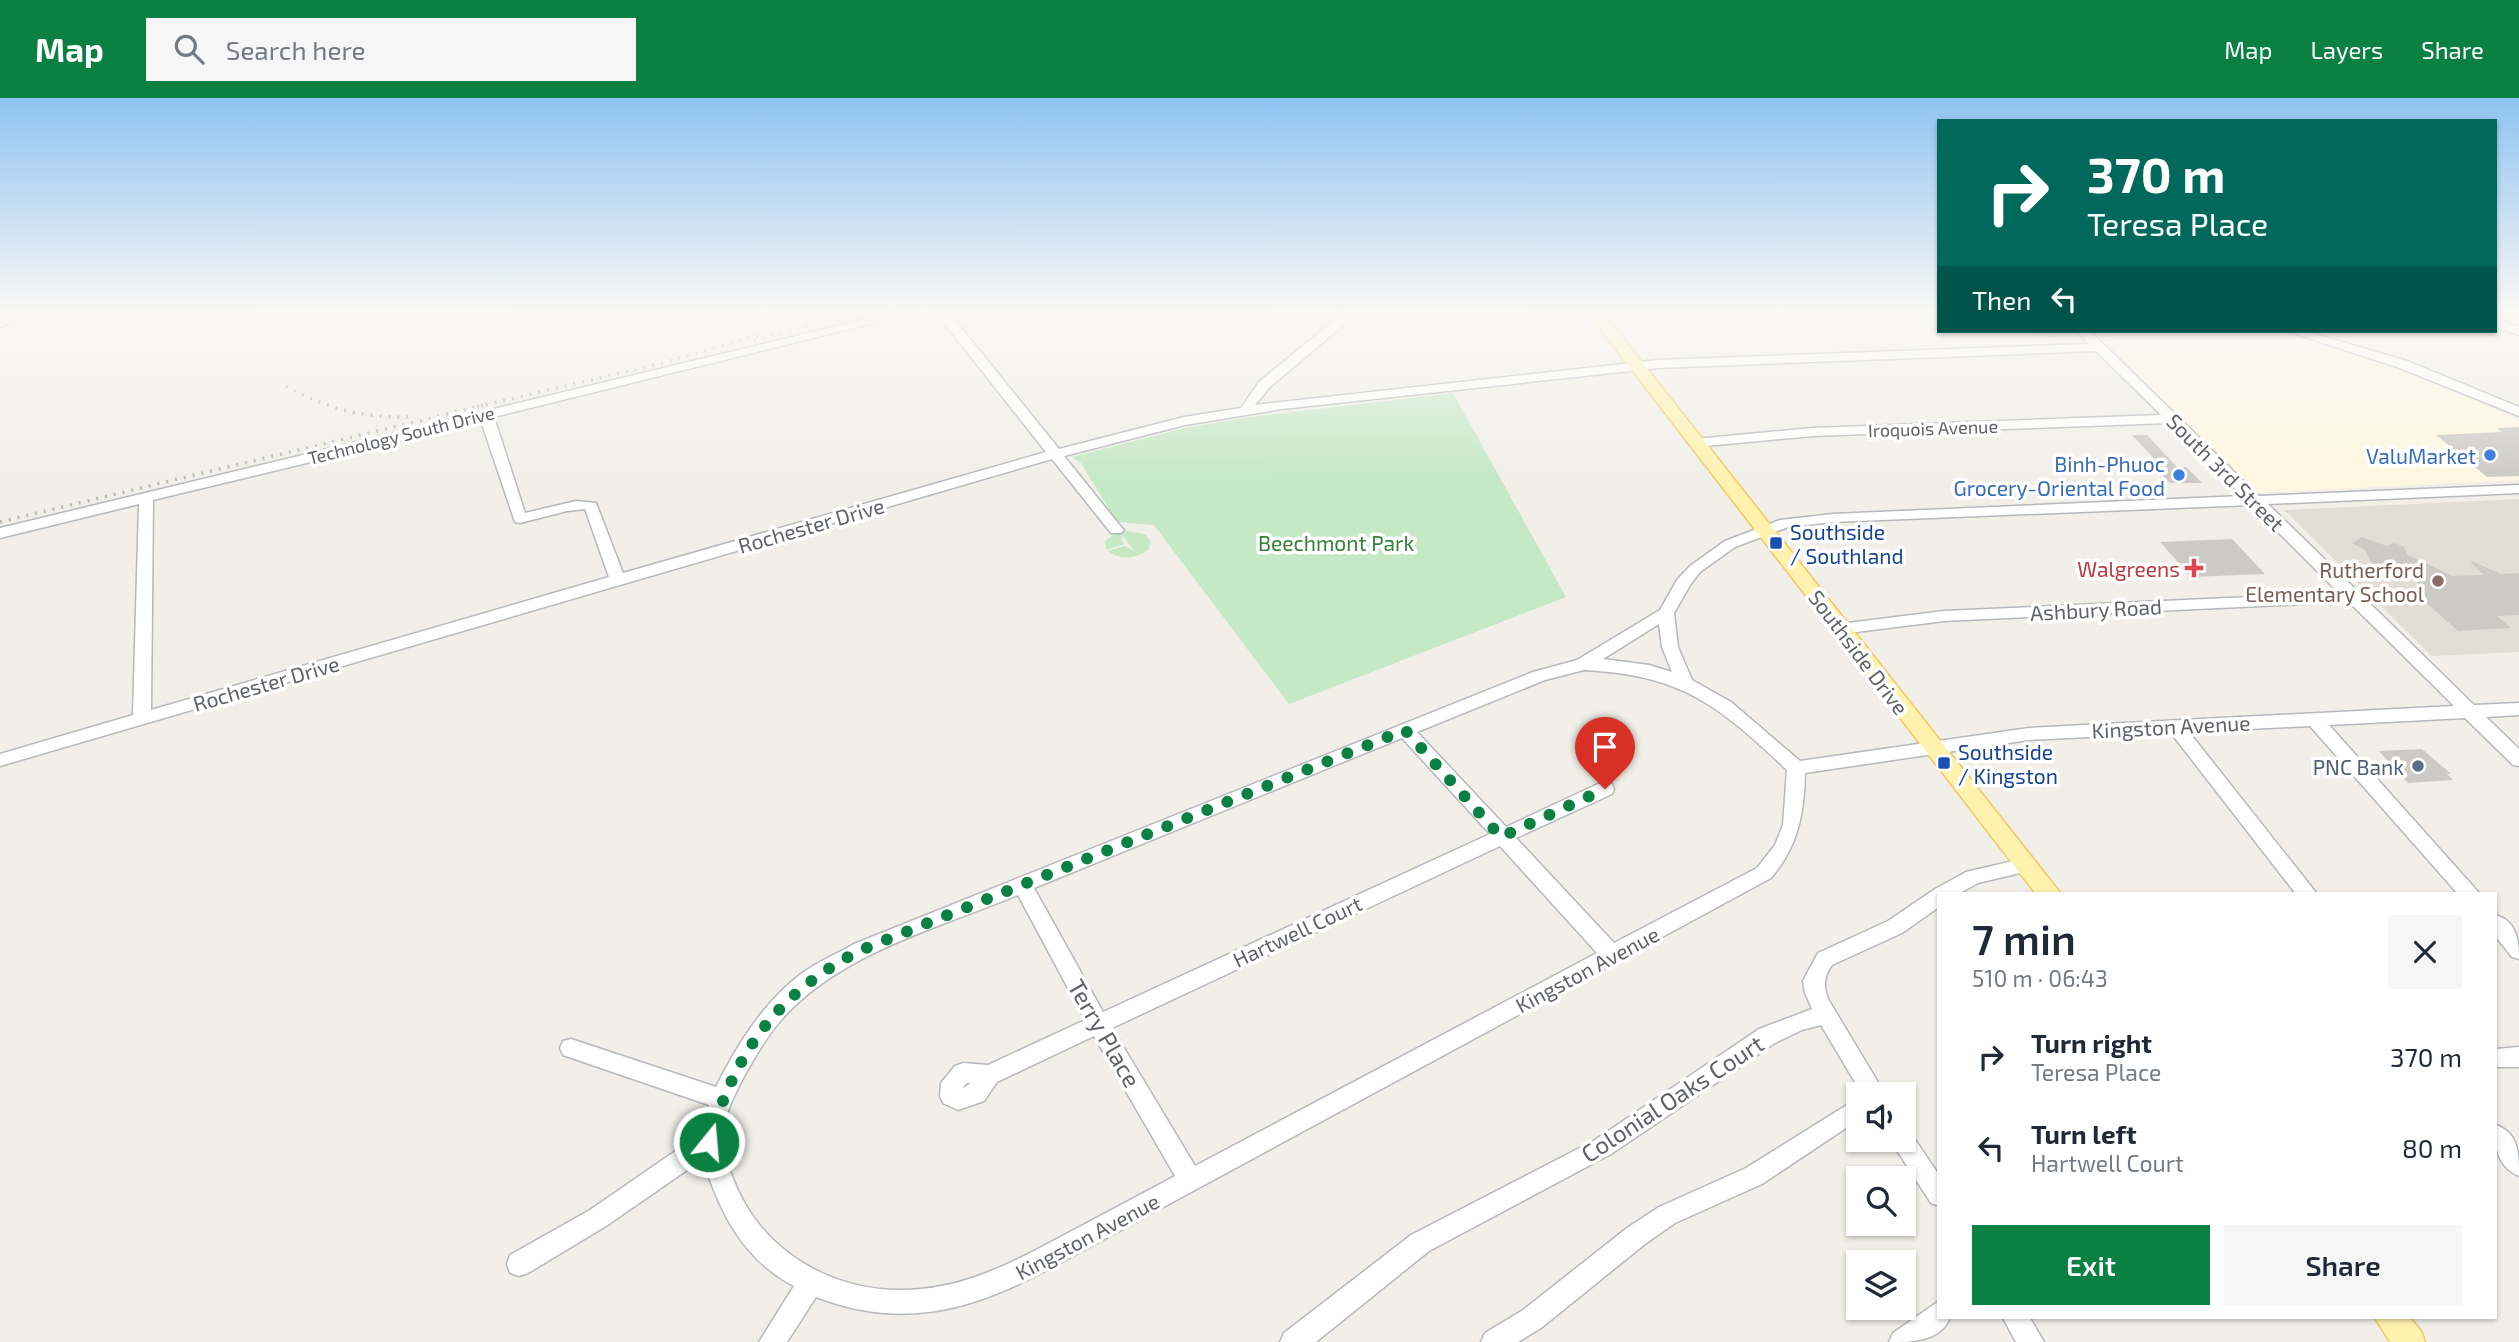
<!DOCTYPE html>
<html lang="en">
<head>
<meta charset="utf-8">
<style>
	body { margin:0; font-family:"Exo 2",sans-serif; background:#f6f6f7; color:#1f2937; height:100vh; display:flex; flex-direction:column; font-size:26px; white-space:nowrap }
	* { box-sizing:border-box; margin:0 }
	p { font-size:23px; color:#747a83 }
	.icon { flex:none; width:38px; height:38px; fill:none; stroke:currentColor; stroke-width:2; stroke-linecap:round; stroke-linejoin:round }
	.map { position:relative; flex:1; overflow:hidden }
	.side { position:absolute; left:1937px; top:794px; width:560px; height:427px; display:flex; flex-direction:column; background:#fff; border-radius:0px; box-shadow:0 2px 5px #0004 }
	.side>* { flex:none }
	.banner { position:absolute; left:1937px; top:21px; width:560px; height:214px; border-radius:0px; box-shadow:0 2px 5px #0004; background:#00695c; color:#fff; overflow:hidden }
	.fabs { position:absolute; left:1846px; top:984px; display:grid; gap:14px }
	.fabs a { display:grid; place-items:center; width:70px; height:70px; border-radius:0px; background:#fff; box-shadow:0 2px 5px #0004; font-size:35px }
	.pin { position:absolute; display:grid; place-items:center; width:60px; height:60px; color:#fff; margin:-72px -30px; border-radius:50% 50% 50% 0; rotate:-45deg; box-shadow:0 0 7px #0007 }
	.pin .icon { rotate:45deg }
	.me { position:absolute; width:77px; margin:-38px; rotate:17deg; stroke-linejoin:round; filter:drop-shadow(0 0 5px #0008) }
	.turn { display:flex; align-items:center; gap:24px; height:147px; padding:0 35px; font-size:32px }
	.turn .icon { width:91px; height:91px; stroke-width:2.5 }
	.turn b { display:block; font-size:49px; line-height:60px }
	.then { display:flex; align-items:center; height:66px; padding:0 35px; background:#0003; gap:14px; font-size:26px }
	.round { display:grid; place-items:center; flex:none; width:74px; height:74px; border-radius:0px; background:#f6f6f7 }
	.summary { display:flex; align-items:center; justify-content:space-between; height:119px; padding:0 35px }
	h1 { font-size:42px; font-weight:600; line-height:52px }
	.action { display:flex; gap:14px; margin-top:auto; padding:14px 35px }
	.action a { flex:1; height:80px; border-radius:0px; background:#0b8043; color:#fff; font-size:28px; font-weight:600; line-height:80px; text-align:center }
	.action a+a { background:#f6f6f7; color:#1f2937 }
	ul { padding:0; list-style:none }
	li { display:flex; align-items:center; gap:21px; height:91px; padding:0 35px }
	li div { flex:1 }
	li b { display:block; font-size:26px }
	li em { font-style:normal }
	header { display:flex; align-items:center; gap:42px; box-sizing:border-box; height:98px; padding:0 35px; background:#0b8043; color:#fff }
	header strong { font-size:33px }
	nav { display:flex; gap:38px; margin-inline-start:auto; font-size:24px }
	.search { width:490px; height:63px; background:#f6f6f7; display:flex; align-items:center; gap:18px; box-sizing:border-box; padding:0 24px; border-radius:0px; color:#747a83; font-size:26px }
	.map>svg:first-child { display:block }
</style>
</head>
<body>
<header>
<strong>Map</strong>
<div class="search"><svg class="icon" aria-label="search" viewBox="0 0 24 24"><circle cx="10" cy="10" r="6"/><path d="M15 15l6 6"/></svg>Search here</div>
<nav><a>Map</a><a>Layers</a><a>Share</a></nav>
</header>
<div class="map">
<svg width="2519" height="1244" viewBox="0 0 2519 1244">
	<rect width="100%" height="100%" fill="#f1efe8"/>
	<path fill="#fef7e0" d="M 2094,233 L 2278,233 L 2384,266 L 2466,296 L 2519,323 L 2519,382 L 2258,395 Z"/>
	<path fill="#e1ded6" d="M 2519,401 L 2519,554 L 2432,558 L 2284,412 Z"/>
	<g fill="#c5e8c5">
		<path d="M 1453,295 L 1566,499 L 1289,606 L 1154,427 L 1117,424 L 1081,365 L 1072,359 L 1185,330 L 1251,319 Z"/>
		<path d="M 1127,433 L 1145,436 L 1151,444 L 1149,451 C 1136,461 1121,463 1108,453 L 1125,448 L 1135,454 L 1123,438 L 1121,439 L 1124,446 L 1106,452 L 1105,444 L 1114,436 Z"/>
	</g>
	<g fill="#cccac5">
		<path d="M 2519,329 L 2519,378 L 2487,379 L 2436,337 L 2502,334 L 2497,330 Z"/>
		<path d="M 2132,337 L 2147,337 L 2177,369 L 2186,369 L 2202,385 L 2170,385 L 2155,369 L 2162,369 Z"/>
		<path d="M 2362,439 L 2387,448 L 2395,445 L 2404,449 L 2408,457 L 2453,478 L 2484,477 L 2471,465 L 2472,463 L 2501,476 L 2519,475 L 2519,517 L 2497,518 L 2511,530 L 2458,533 L 2413,493 L 2420,482 L 2385,465 L 2378,467 L 2370,463 L 2365,452 L 2352,445 Z"/>
		<path d="M 2232,441 L 2265,476 L 2191,479 L 2160,444 Z"/>
		<path d="M 2422,651 L 2451,676 L 2447,676 L 2453,682 L 2408,685 L 2379,653 Z"/>
	</g>
	<g fill="none" stroke-linecap="round" stroke-linejoin="round">
		<defs>
			<g id="minor">
				<path d="M 25,211 L 43,211 L 0,229 L 0,221 Z"/>
				<path d="M 908,211 L 931,211 L 494,319 L 525,415 L 576,403 L 596,405 L 623,475 L 1046,354 L 933,211 L 946,211 L 1059,351 L 1184,319 L 1241,310 L 1259,284 L 1348,211 L 1362,211 L 1269,290 L 1255,307 L 1658,262 L 2089,246 L 2077,233 L 2090,233 L 2259,398 L 2519,387 L 2519,395 L 2268,406 L 2474,607 L 2519,605 L 2519,617 L 2486,619 L 2519,651 L 2519,668 L 2513,667 L 2465,620 L 2329,627 L 2480,796 L 2458,796 L 2310,628 L 2189,634 L 2317,796 L 2296,796 L 2171,635 L 2029,642 L 1805,675 C 1804,717 1798,748 1771,780 L 1049,1171 C 971,1213 902,1232 816,1199 L 787,1244 L 759,1244 L 794,1188 C 743,1162 719,1113 703,1061 L 606,1128 L 528,1175 L 519,1178 L 510,1175 L 507,1166 L 510,1157 L 590,1112 L 700,1036 L 709,1007 L 563,957 L 560,950 L 563,943 L 571,941 L 716,989 C 737,947 763,905 801,876 C 817,864 837,856 854,846 L 1533,574 L 1577,562 L 1660,512 L 1677,482 L 1690,468 L 1725,443 L 1780,422 L 1833,416 L 2242,398 L 2169,325 L 1813,338 L 1695,349 L 1688,345 L 1695,341 L 1813,330 L 2161,317 L 2096,253 L 1658,270 L 1282,311 L 1185,327 L 1064,358 L 1121,429 L 1124,432 L 1121,435 L 1111,435 L 1052,361 L 0,668 L 0,656 L 133,617 L 139,406 L 0,440 L 0,430 ZM 481,323 L 515,424 L 520,425 L 567,413 L 585,411 L 609,479 L 151,612 L 153,402 ZM 2251,407 L 2339,495 L 1944,513 L 1840,526 L 1832,531 L 1840,536 L 1944,523 L 2349,504 L 2454,608 L 2029,630 L 1800,663 L 1731,604 L 1692,582 L 1678,549 L 1674,515 L 1690,487 L 1700,474 L 1735,449 L 1788,429 L 1833,424 ZM 1659,526 L 1662,549 L 1672,574 L 1649,567 L 1603,561 ZM 1584,572 C 1682,577 1718,607 1787,672 L 1783,727 L 1775,747 L 1757,770 L 1614,845 L 1516,740 L 1612,696 L 1614,691 L 1612,686 L 1598,686 L 1506,729 L 1417,634 L 1545,582 ZM 1402,640 L 1490,736 L 1103,914 L 1034,790 ZM 1500,748 L 1597,855 L 1195,1068 L 1112,930 ZM 1018,797 L 1085,922 L 988,967 L 963,965 L 955,968 L 941,985 L 940,998 L 943,1005 L 958,1012 L 984,1003 L 997,984 L 1094,938 L 1175,1078 C 1140,1097 1104,1116 1068,1135 C 1021,1160 975,1186 921,1191 C 839,1199 761,1157 732,1078 C 728,1068 721,1054 721,1043 C 720,1014 762,943 782,921 C 841,855 938,830 1018,797 ZM 967,985 L 971,985 L 963,990 L 963,989 Z"/>
				<path d="M 2500,222 L 2519,229 L 2519,237 L 2496,229 L 2496,224 Z"/>
				<path d="M 2286,233 L 2304,233 L 2407,263 L 2519,309 L 2519,318 L 2397,269 Z"/>
				<path d="M 2026,760 L 2033,762 L 2036,767 L 2033,772 L 1978,785 L 1958,796 L 1939,796 L 1939,809 L 1902,835 L 1832,867 C 1824,878 1823,887 1828,901 L 1885,996 L 1862,996 L 1821,927 L 1802,932 L 1775,945 L 1611,1056 L 1429,1153 L 1316,1244 L 1280,1244 L 1284,1235 L 1411,1137 L 1595,1042 L 1759,931 L 1812,911 L 1805,895 L 1803,883 L 1818,855 L 1888,823 L 1935,791 L 1966,774 Z"/>
				<path d="M 2496,817 C 2517,824 2519,843 2519,861 L 2512,859 L 2496,839 Z"/>
				<path d="M 2519,949 L 2519,969 L 2496,969 L 2496,951 Z"/>
				<path d="M 1858,1000 L 1858,1022 L 1762,1086 L 1675,1125 L 1645,1146 L 1541,1230 L 1518,1244 L 1481,1244 L 1485,1235 L 1523,1212 L 1627,1130 L 1659,1109 L 1746,1070 Z"/>
				<path d="M 2496,1027 C 2519,1035 2519,1057 2519,1078 C 2497,1069 2494,1047 2496,1027 Z"/>
				<path d="M 1904,1031 L 1910,1034 L 1939,1077 L 1939,1108 L 1931,1105 L 1894,1048 L 1891,1041 L 1904,1041 Z"/>
				<path d="M 1939,1203 L 1939,1220 L 1950,1220 C 1939,1244 1912,1244 1889,1244 L 1893,1235 Z"/>
				<path d="M 2003,1220 L 2030,1220 L 2044,1244 L 2016,1244 Z"/>
			</g>
			<g id="major">
				<path d="M 1585,211 L 1600,211 L 2061,796 L 2036,796 Z"/>
				<path d="M 2375,1220 L 2410,1220 L 2421,1233 L 2425,1244 L 2390,1244 Z"/>
			</g>
		</defs>
		<use href="#minor" stroke="#b5b8bc" stroke-width="3"/>
		<use href="#major" stroke="#f2c960" stroke-width="3"/>
		<use href="#minor" fill="#fff" fill-rule="evenodd"/>
		<use href="#major" fill="#fff2af" fill-rule="evenodd"/>
		<g stroke="#b6b7b8" stroke-width="3.5" stroke-dasharray="2 7" stroke-linecap="butt">
			<path d="M 838,223 L 884,211"/>
			<path d="M 754,243 L 847,216"/>
			<path d="M 286,288 C 326,310 362,320 408,319"/>
			<path d="M 477,309 L 662,265 L 764,236"/>
			<path d="M 0,424 L 485,307"/>
		</g>
	</g>
	<linearGradient id="sky" x2="0" y2="1"><stop stop-color="#8fc3f1"/><stop offset="0.55" stop-color="#f9f8f5"/><stop offset="1" stop-color="#f9f8f5" stop-opacity="0"/></linearGradient>
	<rect width="2519" height="386" fill="url(#sky)"/>
	<g fill="none" stroke-linecap="round" stroke-linejoin="round">
		<path stroke="#0b8043" stroke-width="12" stroke-dasharray="0 21.6" d="M 709,1044 C 736,953 776,896 861,852 L 1405,632 L 1501,739 L 1605,691"/>
	</g>
	<g fill="#3f7fe0" stroke="#fff" stroke-width="2.5">
		<circle cx="2490" cy="357" r="7"/>
		<circle cx="2179" cy="377" r="7"/>
	</g>
	<g fill="#1a4fb4" stroke="#fff" stroke-width="2.5">
		<rect x="1769" y="438" width="14" height="14" rx="3.5"/>
		<rect x="1937" y="658" width="14" height="14" rx="3.5"/>
	</g>
	<path fill="#e0444e" stroke="#fff" stroke-width="2.5" d="M2190.5 459.5h7v7h7v7h-7v7h-7v-7h-7v-7h7z"/>
	<circle fill="#8d6e63" stroke="#fff" stroke-width="2.5" cx="2438" cy="483" r="7"/>
	<circle fill="#5c6f8a" stroke="#fff" stroke-width="2.5" cx="2418" cy="668" r="7"/>
	<g text-anchor="middle" dominant-baseline="central" stroke-width="7" stroke-linejoin="round" paint-order="stroke">
		<g font-size="18" fill="#5f6368" stroke="#fff">
			<text transform="translate(1933 330) rotate(-2)">Iroquois Avenue</text>
			<text transform="translate(401 337) rotate(-14)">Technology South Drive</text>
		</g>
		<g font-size="21" fill="#366cbe" stroke="#fff" text-anchor="end">
			<text x="2476" y="357">ValuMarket</text>
			<text x="2165" y="365">Binh-Phuoc<tspan x="2165" dy="24">Grocery-Oriental Food</tspan></text>
		</g>
		<g font-size="21" fill="#5f6368" stroke="#fff">
			<text transform="translate(2226 374) rotate(45)">South 3rd Street</text>
			<text transform="translate(811 427) rotate(-16)">Rochester Drive</text>
			<text transform="translate(2096 511) rotate(-3)">Ashbury Road</text>
			<text transform="translate(1859 554) rotate(53)">Southside Drive</text>
			<text transform="translate(266 585) rotate(-16)">Rochester Drive</text>
			<text transform="translate(2171 628) rotate(-3)">Kingston Avenue</text>
			<text transform="translate(1297 833) rotate(-25)">Hartwell Court</text>
			<text transform="translate(1587 871) rotate(-28)">Kingston Avenue</text>
			<text transform="translate(1087 1138) rotate(-28)">Kingston Avenue</text>
		</g>
		<g font-size="21" fill="#164399" stroke="#fff" text-anchor="start">
			<text x="1790" y="433">Southside<tspan x="1790" dy="24">/ Southland</tspan></text>
			<text x="1958" y="653">Southside<tspan x="1958" dy="24">/ Kingston</tspan></text>
		</g>
		<g font-size="21" fill="#348238" stroke="#fff">
			<text x="1336" y="444">Beechmont Park</text>
		</g>
		<g font-size="21" fill="#be3a42" stroke="#fff" text-anchor="end">
			<text x="2180" y="470">Walgreens</text>
		</g>
		<g font-size="21" fill="#785e54" stroke="#fff" text-anchor="end">
			<text x="2424" y="471">Rutherford<tspan x="2424" dy="24">Elementary School</tspan></text>
		</g>
		<g font-size="21" fill="#4e5e75" stroke="#fff" text-anchor="end">
			<text x="2404" y="668">PNC Bank</text>
		</g>
		<g font-size="24" fill="#5f6368" stroke="#fff">
			<text transform="translate(1105 935) rotate(60)">Terry Place</text>
			<text transform="translate(1672 1000) rotate(-33)">Colonial Oaks Court</text>
		</g>
	</g>
</svg>
<div class="fabs">
<a><svg class="icon" aria-label="sound" viewBox="0 0 24 24"><path d="M4 9h4l5-4v14l-5-4H4zM17 9q2 3 0 6"/></svg></a>
<a><svg class="icon" aria-label="search" viewBox="0 0 24 24"><circle cx="10" cy="10" r="6"/><path d="M15 15l6 6"/></svg></a>
<a><svg class="icon" aria-label="layers" viewBox="0 0 24 24"><path d="M12 4l9 5-9 5-9-5zM3 14l9 5 9-5"/></svg></a>
</div>
<div class="pin" style="left:1605px;top:691px;background:#d93025"><svg class="icon" aria-label="arrive" viewBox="0 0 24 24"><path d="M6 21V4h12l-3 4 3 4H6"/></svg></div>
<svg class="me" style="left:709px;top:1044px" viewBox="-20 -20 40 40"><circle r="17" fill="#0b8043" stroke="#fff" stroke-width="3"/><path d="M0-11L8 9 0 5-8 9z" fill="#fff"/></svg>
<div class="banner">
<div class="turn"><svg class="icon" aria-label="right" viewBox="0 0 24 24"><path d="M7 20v-9h11M14 6l5 5-5 5"/></svg><div><b>370 m</b>Teresa Place</div></div>
<div class="then">Then<svg class="icon" aria-label="left" viewBox="0 0 24 24"><path d="M17 20v-9H6M10 6l-5 5 5 5"/></svg></div>
</div>
<section class="side">
<div class="summary"><div><h1>7 min</h1><p>510 m · 06:43</p></div><a class="round"><svg class="icon" aria-label="close" viewBox="0 0 24 24"><path d="M6 6l12 12M18 6L6 18"/></svg></a></div>
<ul>
<li><svg class="icon" aria-label="right" viewBox="0 0 24 24"><path d="M7 20v-9h11M14 6l5 5-5 5"/></svg><div><b>Turn right</b><p>Teresa Place</p></div><em>370 m</em></li>
<li><svg class="icon" aria-label="left" viewBox="0 0 24 24"><path d="M17 20v-9H6M10 6l-5 5 5 5"/></svg><div><b>Turn left</b><p>Hartwell Court</p></div><em>80 m</em></li>
</ul>
<div class="action"><a>Exit</a><a>Share</a></div>
</section>
</div>
</body>
</html>
